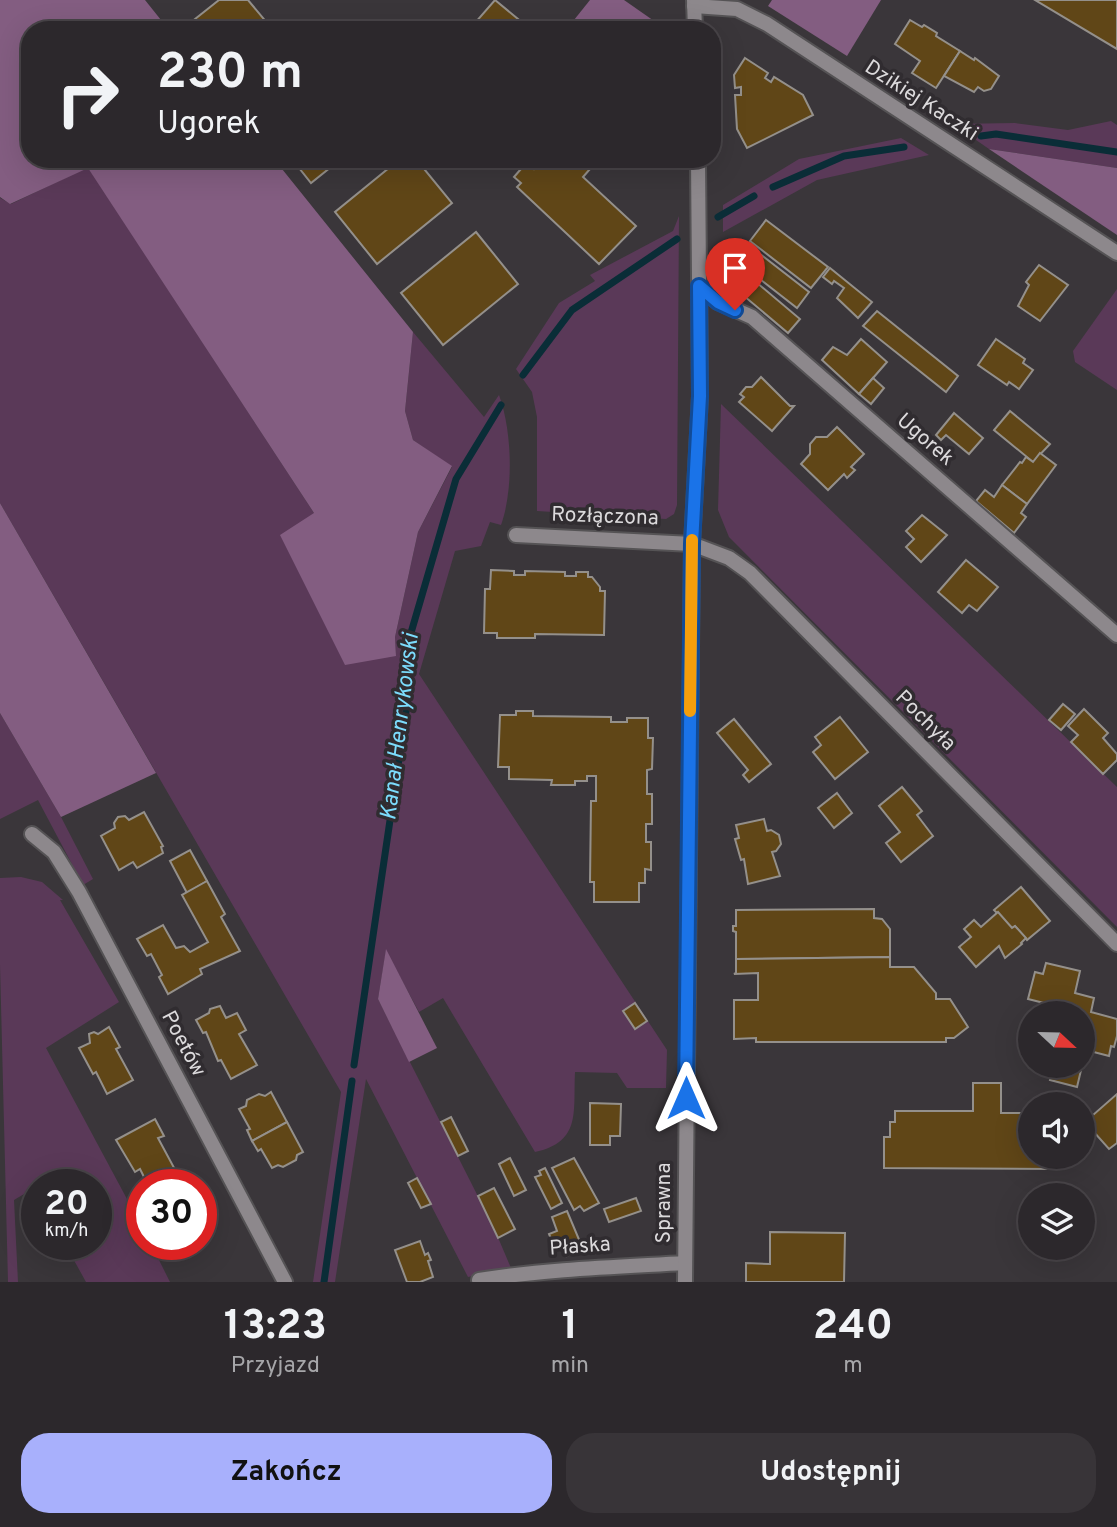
<!DOCTYPE html>
<html lang="pl">
<head>
<meta charset="utf-8">
<style>
	body { margin:0; font-family:Overpass,sans-serif; background:#383438; color:#f1f3f6; height:100vh; display:flex; flex-direction:column; font-size:26px; white-space:nowrap }
	* { box-sizing:border-box; margin:0 }
	p { font-size:23px; color:#a6a6a9 }
	.icon { flex:none; width:38px; height:38px; fill:none; stroke:currentColor; stroke-width:2; stroke-linecap:round; stroke-linejoin:round }
	.map { position:relative; height:1282px; overflow:hidden }
	.side { display:flex; flex-direction:column; background:#2c282c; flex:1 }
	.side>* { flex:none }
	.hud { position:absolute; left:21px; top:21px; width:700px; height:147px; border-radius:28px; box-shadow:0 7px 28px #0002,0 0 0 2px #484448; background:#2c282c; color:#f1f3f6; overflow:hidden }
	.needle { width:46px; rotate:112deg }
	.tools { position:absolute; left:1018px; top:1001px; display:grid; gap:14px }
	.tools a { display:grid; place-items:center; width:77px; height:77px; border-radius:50%; background:#2c282c; box-shadow:0 7px 28px #0002,0 0 0 2px #484448; font-size:35px }
	.speed { position:absolute; left:21px; top:1169px; display:flex; gap:14px; font-size:35px; font-weight:700; text-align:center }
	.speed>* { display:grid; place-content:center; width:91px; height:91px; border-radius:50%; background:#2c282c; box-shadow:0 7px 28px #0002,0 0 0 2px #484448; line-height:1 }
	.speed small { font-size:18px; font-weight:400 }
	.speed .limit { border:10px solid #d22; background:#fff; color:#111 }
	.pin { position:absolute; display:grid; place-items:center; width:60px; height:60px; color:#fff; margin:-72px -30px; border-radius:50% 50% 50% 0; rotate:-45deg; box-shadow:0 0 7px #0007 }
	.pin .icon { rotate:45deg }
	.me { position:absolute; width:77px; margin:-38px; rotate:0deg; stroke-linejoin:round; filter:drop-shadow(0 0 5px #0008) }
	.turn { display:flex; align-items:center; gap:24px; height:147px; padding:0 21px; font-size:32px }
	.turn .icon { width:91px; height:91px; stroke-width:2.5 }
	.turn b { display:block; font-size:49px; line-height:60px }
	.eta { display:flex; justify-content:space-evenly; align-items:center; height:119px; text-align:center }
	.eta b { font-size:42px; font-weight:700; line-height:49px }
	.primary-button { display:flex; gap:14px; margin-top:auto; padding:14px 21px }
	.primary-button a { flex:1; height:80px; border-radius:28px; background:#a8b0fc; color:#111; font-size:28px; font-weight:700; line-height:80px; text-align:center }
	.primary-button a+a { background:#383438; color:#f1f3f6 }
	.map>svg:first-child { display:block }
</style>
</head>
<body>
<div class="map">
<svg width="1117" height="1282" viewBox="0 0 1117 1282">
	<rect width="100%" height="100%" fill="#3a363a"/>
	<g fill="#5a3958">
		<path d="M 1111,121 L 1117,125 L 1117,168 L 989,149 L 953,124 L 1015,123 L 1068,130 Z"/>
		<path d="M 901,138 L 929,155 L 817,180 L 723,232 L 723,205 L 799,159 Z"/>
		<path d="M 88,167 L 314,513 L 396,656 L 395,637 L 418,532 L 452,467 L 413,440 L 405,411 L 413,332 L 484,417 L 499,395 C 512,430 514,489 501,525 L 490,522 L 481,546 L 455,551 L 419,674 L 667,1050 L 666,1088 L 627,1088 L 617,1073 L 575,1072 C 573,1111 582,1142 535,1152 L 443,998 L 419,1012 L 386,951 L 378,999 L 494,1228 L 511,1268 L 468,1277 L 366,1079 L 335,1282 L 313,1282 L 341,1092 L 0,503 L 0,198 L 11,204 Z"/>
		<path d="M 679,216 L 677,505 L 674,514 L 666,519 L 537,511 L 537,417 L 532,392 L 516,369 L 559,303 L 595,281 L 590,275 L 673,231 Z"/>
		<path d="M 1117,289 L 1117,390 L 1075,362 L 1073,351 Z"/>
		<path d="M 721,404 L 1117,787 L 1117,927 L 729,537 L 718,510 Z"/>
		<path d="M 0,713 L 61,817 L 93,879 L 83,885 L 38,800 L 0,819 Z"/>
		<path d="M 21,877 L 42,882 L 63,900 L 60,900 L 119,1002 L 46,1048 L 142,1227 L 142,1244 L 151,1244 L 170,1282 L 86,1282 L 65,1244 L 96,1244 L 96,1185 L 37,1185 L 37,1191 L 34,1188 L 14,1200 L 18,1282 L 8,1282 L 0,965 L 0,878 Z"/>
	</g>
	<g fill="#835d81">
		<path d="M 0,0 L 145,0 L 169,30 L 30,30 L 30,159 L 274,159 L 413,332 L 405,411 L 413,440 L 452,466 L 418,532 L 395,637 L 396,656 L 345,665 L 280,535 L 314,513 L 88,168 L 10,204 L 0,197 Z"/>
		<path d="M 590,0 L 624,0 L 667,30 L 566,30 Z"/>
		<path d="M 772,0 L 881,0 L 847,56 L 768,6 Z"/>
		<path d="M 989,149 L 1117,168 L 1117,235 Z"/>
		<path d="M 0,503 L 156,773 L 61,817 L 0,713 Z"/>
		<path d="M 386,949 L 437,1048 L 409,1062 L 378,999 Z"/>
	</g>
	<g fill="none" stroke-linecap="round" stroke-linejoin="round">
		<g stroke="#0a2d37" stroke-width="7">
			<path d="M 981,136 L 996,134 L 1117,152"/>
			<path d="M 773,187 L 844,156 L 904,147"/>
			<path d="M 718,217 L 754,196"/>
			<path d="M 523,375 L 572,310 L 677,239"/>
			<path d="M 354,1065 L 408,698 L 408,643 L 456,479 L 501,405"/>
			<path d="M 324,1282 L 352,1081"/>
		</g>
	</g>
	<g fill="#604617" stroke="#94908b" stroke-width="2">
		<path d="M 219,0 L 248,0 L 273,30 L 187,30 L 185,27 Z"/>
		<path d="M 495,0 L 524,24 L 519,30 L 482,30 L 474,24 Z"/>
		<path d="M 1035,0 L 1117,0 L 1117,49 Z"/>
		<path d="M 910,20 L 922,27 L 924,25 L 937,33 L 936,36 L 960,51 L 936,88 L 912,73 L 920,61 L 895,44 Z"/>
		<path d="M 960,51 L 974,60 L 975,58 L 999,76 L 991,89 L 984,91 L 978,87 L 974,92 L 944,76 Z"/>
		<path d="M 745,58 L 768,73 L 765,78 L 771,82 L 774,77 L 803,95 L 813,115 L 747,148 L 737,129 L 735,95 L 741,95 L 741,87 L 735,88 L 734,75 Z"/>
		<path d="M 292,159 L 341,159 L 311,183 Z"/>
		<path d="M 400,159 L 416,159 L 452,203 L 377,264 L 335,212 Z"/>
		<path d="M 544,159 L 580,159 L 590,169 L 583,177 L 636,226 L 599,264 L 517,187 L 521,183 L 514,177 L 527,162 L 534,169 Z"/>
		<path d="M 766,220 L 828,267 L 811,288 L 750,241 Z"/>
		<path d="M 476,232 L 518,284 L 443,345 L 401,293 Z"/>
		<path d="M 742,240 L 809,292 L 797,308 L 729,255 Z"/>
		<path d="M 1039,265 L 1068,285 L 1040,321 L 1018,306 L 1029,285 L 1026,282 Z"/>
		<path d="M 736,268 L 751,280 L 740,293 L 725,280 Z"/>
		<path d="M 830,268 L 872,302 L 858,318 L 837,298 L 844,288 L 834,281 L 832,284 L 823,277 Z"/>
		<path d="M 756,282 L 800,319 L 788,333 L 744,296 Z"/>
		<path d="M 877,311 L 958,376 L 946,392 L 863,326 Z"/>
		<path d="M 861,339 L 887,362 L 859,394 L 822,360 L 833,347 L 847,355 Z"/>
		<path d="M 996,339 L 1025,359 L 1023,363 L 1033,370 L 1019,389 L 1009,382 L 1007,385 L 978,365 Z"/>
		<path d="M 761,377 L 790,406 L 794,406 L 772,431 L 739,402 L 744,397 L 740,394 L 746,387 L 752,387 Z"/>
		<path d="M 873,378 L 884,388 L 871,404 L 859,394 Z"/>
		<path d="M 1010,411 L 1050,444 L 1033,462 L 994,430 Z"/>
		<path d="M 954,413 L 983,438 L 969,454 L 946,435 L 941,440 L 936,435 Z"/>
		<path d="M 837,427 L 864,454 L 851,467 L 855,470 L 847,478 L 844,474 L 828,490 L 801,464 L 810,454 L 810,444 L 816,437 L 827,437 Z"/>
		<path d="M 1040,453 L 1056,465 L 1027,504 L 1002,485 L 1020,462 L 1022,463 L 1026,457 L 1033,462 Z"/>
		<path d="M 1002,485 L 1027,504 L 1021,513 L 1026,517 L 1014,533 L 976,501 L 985,490 L 994,497 Z"/>
		<path d="M 922,515 L 947,535 L 921,562 L 906,547 L 914,539 L 906,531 Z"/>
		<path d="M 966,560 L 998,587 L 977,611 L 969,605 L 962,613 L 938,592 Z"/>
		<path d="M 491,570 L 514,571 L 514,575 L 525,575 L 525,571 L 565,572 L 565,576 L 576,576 L 576,572 L 588,572 L 588,577 L 592,577 L 600,587 L 600,591 L 605,591 L 604,635 L 535,634 L 535,638 L 497,638 L 497,633 L 484,633 L 485,589 L 490,589 Z"/>
		<path d="M 1063,704 L 1075,714 L 1061,730 L 1049,720 Z"/>
		<path d="M 1084,709 L 1108,733 L 1103,738 L 1117,754 L 1117,760 L 1103,774 L 1071,742 L 1078,735 L 1068,726 Z"/>
		<path d="M 516,711 L 533,711 L 533,716 L 611,717 L 611,722 L 627,722 L 627,718 L 648,718 L 648,738 L 653,738 L 652,769 L 647,770 L 647,794 L 652,794 L 652,824 L 646,824 L 646,842 L 651,842 L 651,870 L 645,869 L 645,883 L 639,883 L 639,902 L 594,902 L 594,882 L 590,882 L 591,801 L 596,801 L 596,776 L 587,776 L 587,781 L 575,781 L 575,785 L 551,785 L 552,780 L 509,779 L 509,767 L 498,767 L 500,715 L 516,715 Z"/>
		<path d="M 840,717 L 868,752 L 835,779 L 813,752 L 821,745 L 815,737 Z"/>
		<path d="M 734,719 L 771,764 L 749,782 L 743,775 L 748,770 L 717,733 Z"/>
		<path d="M 902,787 L 922,811 L 917,815 L 933,836 L 901,862 L 886,843 L 900,832 L 879,806 Z"/>
		<path d="M 837,793 L 852,813 L 834,828 L 818,808 Z"/>
		<path d="M 144,812 L 163,846 L 161,847 L 163,853 L 137,868 L 133,862 L 119,870 L 101,836 L 115,828 L 114,823 L 118,817 L 125,816 L 129,820 Z"/>
		<path d="M 764,819 L 767,831 L 771,830 L 779,835 L 781,844 L 776,851 L 772,852 L 780,876 L 748,884 L 744,859 L 741,860 L 735,839 L 739,838 L 736,825 Z"/>
		<path d="M 190,850 L 207,881 L 187,893 L 170,861 Z"/>
		<path d="M 207,881 L 225,914 L 221,917 L 240,951 L 200,969 L 202,974 L 168,994 L 159,977 L 162,975 L 151,954 L 147,956 L 137,939 L 163,925 L 176,948 L 184,946 L 190,952 L 208,942 L 182,895 Z"/>
		<path d="M 1021,887 L 1050,921 L 1027,940 L 1015,926 L 1012,928 L 994,910 Z"/>
		<path d="M 874,909 L 874,918 L 882,919 L 890,929 L 890,957 L 736,959 L 736,932 L 733,931 L 733,926 L 736,926 L 736,910 Z"/>
		<path d="M 998,912 L 1012,928 L 1015,926 L 1026,938 L 1021,943 L 1022,944 L 1005,958 L 999,946 L 976,967 L 959,947 L 971,937 L 964,929 L 974,920 L 981,927 Z"/>
		<path d="M 890,957 L 890,967 L 914,967 L 936,993 L 936,999 L 950,999 L 968,1027 L 954,1038 L 946,1038 L 946,1042 L 756,1042 L 756,1038 L 734,1039 L 734,1000 L 758,1000 L 758,973 L 734,974 L 736,973 L 736,959 Z"/>
		<path d="M 1046,963 L 1080,971 L 1075,993 L 1094,998 L 1091,1012 L 1117,1019 L 1117,1036 L 1114,1047 L 1111,1046 L 1109,1056 L 1086,1050 L 1083,1062 L 1083,1013 L 1041,1013 L 1044,1003 L 1028,999 L 1035,972 L 1043,974 Z"/>
		<path d="M 635,1003 L 647,1021 L 635,1029 L 623,1011 Z"/>
		<path d="M 220,1006 L 226,1018 L 237,1013 L 246,1030 L 239,1034 L 257,1065 L 231,1079 L 221,1060 L 218,1061 L 206,1032 L 203,1033 L 196,1020 L 209,1013 L 210,1009 Z"/>
		<path d="M 109,1027 L 120,1047 L 116,1049 L 133,1080 L 107,1094 L 96,1072 L 93,1074 L 79,1048 L 90,1043 L 89,1034 L 94,1032 L 98,1034 Z"/>
		<path d="M 1043,1066 L 1082,1066 L 1077,1087 L 1050,1080 L 1051,1076 L 1041,1074 Z"/>
		<path d="M 973,1083 L 1001,1083 L 1001,1113 L 1031,1113 L 1031,1157 L 1055,1157 L 1054,1169 L 884,1168 L 884,1137 L 890,1137 L 890,1122 L 895,1122 L 895,1111 L 973,1111 Z"/>
		<path d="M 271,1092 L 287,1122 L 252,1141 L 247,1130 L 250,1129 L 239,1109 L 246,1106 L 247,1100 L 259,1094 L 265,1096 Z"/>
		<path d="M 1117,1094 L 1117,1143 L 1109,1149 L 1085,1122 Z"/>
		<path d="M 590,1103 L 621,1104 L 620,1136 L 610,1136 L 610,1145 L 590,1145 Z"/>
		<path d="M 451,1117 L 468,1151 L 458,1156 L 441,1122 Z"/>
		<path d="M 155,1119 L 164,1136 L 158,1138 L 179,1177 L 165,1185 L 148,1185 L 140,1169 L 135,1172 L 116,1140 Z"/>
		<path d="M 287,1122 L 303,1152 L 297,1155 L 296,1160 L 283,1167 L 278,1165 L 272,1168 L 261,1149 L 258,1151 L 252,1141 Z"/>
		<path d="M 510,1158 L 526,1190 L 514,1196 L 499,1164 Z"/>
		<path d="M 574,1158 L 599,1203 L 584,1211 L 580,1206 L 574,1210 L 552,1168 Z"/>
		<path d="M 545,1168 L 562,1203 L 551,1209 L 535,1177 L 541,1175 L 539,1171 Z"/>
		<path d="M 417,1178 L 431,1204 L 421,1208 L 408,1183 Z"/>
		<path d="M 494,1188 L 515,1229 L 498,1238 L 478,1196 Z"/>
		<path d="M 636,1198 L 641,1211 L 609,1222 L 604,1209 Z"/>
		<path d="M 567,1211 L 583,1249 L 567,1256 L 562,1243 L 554,1246 L 549,1234 L 557,1231 L 552,1217 Z"/>
		<path d="M 770,1232 L 845,1233 L 844,1282 L 746,1282 L 746,1263 L 770,1264 Z"/>
		<path d="M 420,1241 L 425,1255 L 428,1253 L 431,1260 L 428,1261 L 433,1277 L 420,1282 L 407,1282 L 395,1250 Z"/>
	</g>
	<g fill="none" stroke-linecap="round" stroke-linejoin="round">
		<defs>
			<g id="street">
				<path d="M 694,0 L 695,30"/>
				<path d="M 694,6 L 737,9 L 767,24 L 1117,253"/>
				<path d="M 699,286 L 718,302 L 752,317 L 1117,635"/>
				<path d="M 516,535 L 692,544 L 729,558 L 750,573 L 1117,944"/>
				<path d="M 32,834 L 54,852 L 79,892 L 285,1282"/>
				<path d="M 479,1280 C 548,1269 616,1267 685,1263"/>
				<path d="M 685,1282 L 692,544 L 700,396 L 698,159"/>
			</g>
		</defs>
		<use href="#street" stroke="#555355" stroke-width="18"/>
		<use href="#street" stroke="#8d888c" stroke-width="14"/>
	</g>
	<g fill="none" stroke-linecap="round" stroke-linejoin="round">
		<defs>
			<path id="route" d="M 686,1098 L 692,544 L 700,396 L 699,286 L 718,302 L 735,310"/>
		</defs>
		<use href="#route" stroke="#114b97" stroke-width="18"/>
		<use href="#route" stroke="#1a73e8" stroke-width="12"/>
		<path stroke="#f59e0b" stroke-width="12" d="M 690,711 L 692,540"/>
	</g>
	<g text-anchor="middle" dominant-baseline="central" stroke-width="7" stroke-linejoin="round" paint-order="stroke">
		<g font-size="21" fill="#dcdadc" stroke="#302c30">
			<text transform="translate(921 101) rotate(33)">Dzikiej Kaczki</text>
			<text transform="translate(925 440) rotate(41)">Ugorek</text>
			<text transform="translate(605 517) rotate(2)">Rozłączona</text>
			<text transform="translate(925 721) rotate(45)">Pochyła</text>
			<text transform="translate(183 1044) rotate(62)">Poetów</text>
			<text transform="translate(664 1203) rotate(-90)">Sprawna</text>
			<text transform="translate(580 1247) rotate(-4)">Płaska</text>
		</g>
		<g font-size="23" font-style="italic" fill="#7cdcfc" stroke="#302c30">
			<text transform="translate(401 727) rotate(-83)">Kanał Henrykowski</text>
		</g>
	</g>
</svg>
<div class="tools">
<a><svg class="needle" viewBox="-14 -14 28 28"><path d="M0-13l5 13h-10z" fill="#e53935"/><path d="M0 13l5-13h-10z" fill="#a6a6a9"/></svg></a>
<a><svg class="icon" aria-label="sound" viewBox="0 0 24 24"><path d="M4 9h4l5-4v14l-5-4H4zM17 9q2 3 0 6"/></svg></a>
<a><svg class="icon" aria-label="layers" viewBox="0 0 24 24"><path d="M12 4l9 5-9 5-9-5zM3 14l9 5 9-5"/></svg></a>
</div>
<div class="speed"><div>20<small>km/h</small></div><div class="limit">30</div></div>
<div class="pin" style="left:735px;top:310px;background:#d93025"><svg class="icon" aria-label="arrive" viewBox="0 0 24 24"><path d="M6 21V4h12l-3 4 3 4H6"/></svg></div>
<svg class="me" style="left:686px;top:1098px" viewBox="-20 -20 40 40"><path d="M0-17L14 15 0 8-14 15z" fill="#1a73e8" stroke="#fff" stroke-width="4"/></svg>
<div class="hud">
<div class="turn"><svg class="icon" aria-label="right" viewBox="0 0 24 24"><path d="M7 20v-9h11M14 6l5 5-5 5"/></svg><div><b>230 m</b>Ugorek</div></div>
</div>
</div>
<section class="side">
<div class="eta">
<div><b>13:23</b><p>Przyjazd</p></div>
<div><b>1</b><p>min</p></div>
<div><b>240</b><p>m</p></div>
</div>
<div class="primary-button"><a>Zakończ</a><a>Udostępnij</a></div>
</section>
</body>
</html>
